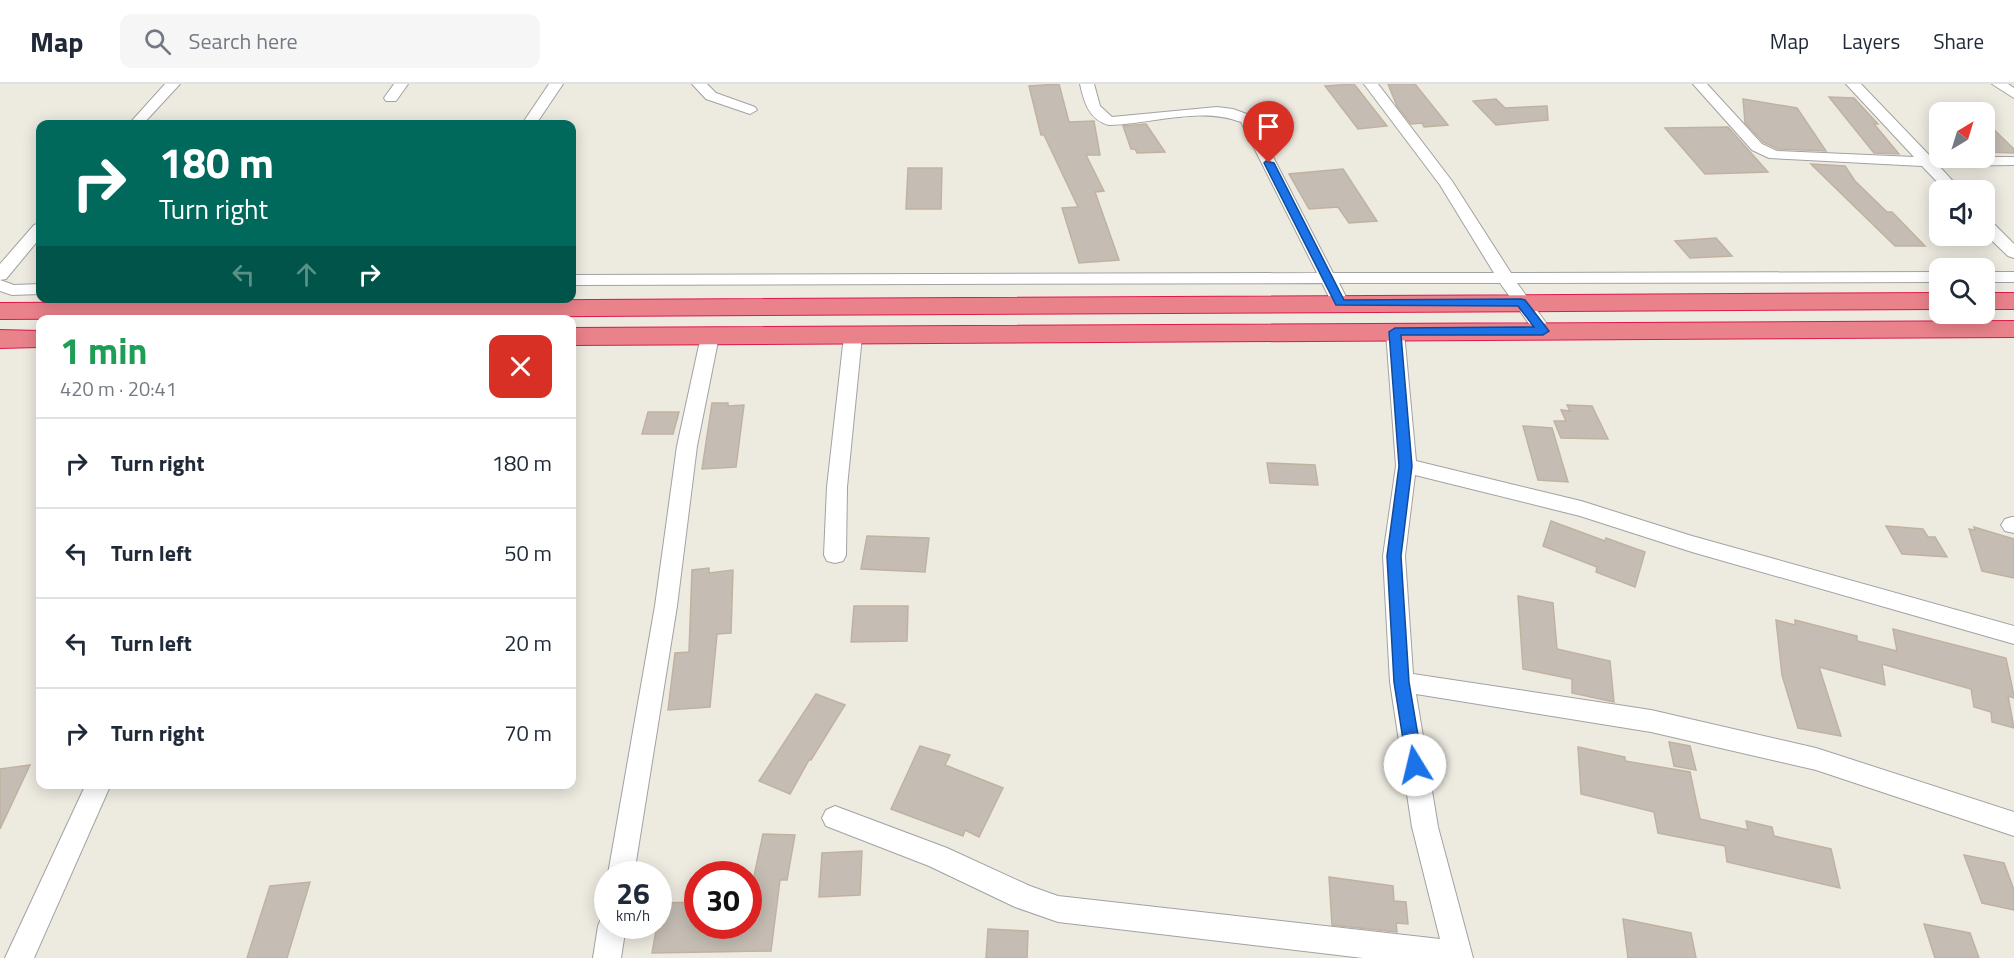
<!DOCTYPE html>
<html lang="en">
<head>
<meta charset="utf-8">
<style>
	body { margin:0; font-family:"Titillium Web",sans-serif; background:#f6f6f7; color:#1f2937; height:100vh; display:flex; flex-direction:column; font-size:22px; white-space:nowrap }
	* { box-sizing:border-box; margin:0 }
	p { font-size:20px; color:#747a83 }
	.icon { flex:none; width:33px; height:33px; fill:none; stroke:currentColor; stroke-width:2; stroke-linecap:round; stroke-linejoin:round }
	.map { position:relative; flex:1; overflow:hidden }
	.drawer { position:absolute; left:36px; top:231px; width:540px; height:474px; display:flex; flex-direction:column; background:#fff; border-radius:12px; box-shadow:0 3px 15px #0003 }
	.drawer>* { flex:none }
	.top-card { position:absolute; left:36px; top:36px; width:540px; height:183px; border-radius:12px; box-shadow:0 3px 15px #0003; background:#00695c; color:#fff; overflow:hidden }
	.needle { width:39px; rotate:38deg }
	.controls { position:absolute; left:1929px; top:18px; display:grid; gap:12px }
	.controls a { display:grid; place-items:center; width:66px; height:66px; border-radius:12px; background:#fff; box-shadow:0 3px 15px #0003; font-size:30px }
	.speed { position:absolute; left:594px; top:777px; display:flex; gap:12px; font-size:30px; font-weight:700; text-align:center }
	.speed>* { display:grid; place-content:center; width:78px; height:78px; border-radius:50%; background:#fff; box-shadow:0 3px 15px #0003; line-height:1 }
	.speed small { font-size:15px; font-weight:400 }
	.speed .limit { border:9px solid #d22; background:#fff; color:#111 }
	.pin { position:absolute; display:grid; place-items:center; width:51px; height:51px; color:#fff; margin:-62px -26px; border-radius:50% 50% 50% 0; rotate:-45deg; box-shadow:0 0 6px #0007 }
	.pin .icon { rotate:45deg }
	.me { position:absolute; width:66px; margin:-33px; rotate:351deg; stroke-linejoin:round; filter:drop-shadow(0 0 4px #0008) }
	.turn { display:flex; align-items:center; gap:21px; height:126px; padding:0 24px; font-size:27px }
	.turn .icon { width:78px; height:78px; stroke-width:2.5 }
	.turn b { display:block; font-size:42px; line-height:51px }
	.lanes { display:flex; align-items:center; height:57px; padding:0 24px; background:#0003; justify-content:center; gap:30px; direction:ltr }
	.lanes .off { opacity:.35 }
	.round { display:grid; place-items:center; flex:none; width:63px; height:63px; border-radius:12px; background:#f6f6f7 }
	.overview { display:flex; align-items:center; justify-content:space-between; height:102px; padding:0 24px }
	h1 { font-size:36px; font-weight:700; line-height:45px; color:#1e9e55 }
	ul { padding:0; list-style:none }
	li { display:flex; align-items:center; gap:18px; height:90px; padding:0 24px; border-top:2px solid #e0e1e3 }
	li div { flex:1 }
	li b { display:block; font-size:22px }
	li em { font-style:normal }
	header { display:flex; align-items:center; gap:36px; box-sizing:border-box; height:84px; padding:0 30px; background:#fff; border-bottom:2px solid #e0e1e3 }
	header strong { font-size:28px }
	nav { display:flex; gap:33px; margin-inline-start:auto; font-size:21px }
	.search { width:420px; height:54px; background:#f6f6f7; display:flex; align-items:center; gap:15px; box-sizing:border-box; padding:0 21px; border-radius:12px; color:#747a83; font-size:22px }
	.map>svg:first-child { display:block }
</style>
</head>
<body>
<header>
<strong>Map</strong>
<div class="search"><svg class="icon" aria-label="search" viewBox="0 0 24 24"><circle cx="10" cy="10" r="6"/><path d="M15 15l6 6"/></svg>Search here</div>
<nav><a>Map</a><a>Layers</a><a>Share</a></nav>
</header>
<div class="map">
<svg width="2014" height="874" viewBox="0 0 2014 874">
	<rect width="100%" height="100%" fill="#edeae0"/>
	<g fill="#c5bdb3" stroke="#c0b2a1" stroke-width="1.5">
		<path d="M 1059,0 L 1069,38 L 1094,37 L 1100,71 L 1086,71 L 1104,107 L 1095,108 L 1119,176 L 1079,179 L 1062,124 L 1078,123 L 1044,51 L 1041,51 L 1029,2 Z"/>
		<path d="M 1354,0 L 1387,42 L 1358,45 L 1325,2 Z"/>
		<path d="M 1388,0 L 1415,0 L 1448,41 L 1424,43 L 1422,39 L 1411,40 L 1397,22 Z"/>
		<path d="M 1829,13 L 1854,14 L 1878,40 L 1874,40 L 1899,70 L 1874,69 Z"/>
		<path d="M 1496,15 L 1505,24 L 1547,22 L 1548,36 L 1496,41 L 1473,17 Z"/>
		<path d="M 1743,15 L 1797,24 L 1826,67 L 1778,65 L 1763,58 L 1745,39 Z"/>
		<path d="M 1984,36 L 2014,65 L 2014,69 L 1990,68 L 1984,62 Z"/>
		<path d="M 1146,40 L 1165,68 L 1137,69 L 1135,65 L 1131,65 L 1123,42 Z"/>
		<path d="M 1728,43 L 1768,88 L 1705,90 L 1665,44 Z"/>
		<path d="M 1811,80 L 1845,82 L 1855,97 L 1887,128 L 1892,128 L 1925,162 L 1895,162 Z"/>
		<path d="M 908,84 L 942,84 L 941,125 L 906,125 Z"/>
		<path d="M 1343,85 L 1377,137 L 1349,139 L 1338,123 L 1309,125 L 1289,90 Z"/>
		<path d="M 1716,154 L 1732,172 L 1690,174 L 1675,157 Z"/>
		<path d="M 712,319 L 728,319 L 728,322 L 744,321 L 736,383 L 702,385 Z"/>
		<path d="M 1567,321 L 1592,322 L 1608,355 L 1561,354 L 1554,337 L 1566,337 L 1561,326 L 1570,327 Z"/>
		<path d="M 648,328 L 679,328 L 673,350 L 642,350 Z"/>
		<path d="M 1523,342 L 1552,344 L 1568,398 L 1538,396 Z"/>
		<path d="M 1267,379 L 1315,381 L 1318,401 L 1270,399 Z"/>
		<path d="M 1551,437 L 1605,457 L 1606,454 L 1645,468 L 1635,503 L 1596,488 L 1597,483 L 1543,462 Z"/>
		<path d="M 1886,442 L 1923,445 L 1928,453 L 1935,453 L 1947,473 L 1902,470 Z"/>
		<path d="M 1974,443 L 2014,455 L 2014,494 L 1982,487 L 1969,445 L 1975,446 Z"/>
		<path d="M 867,452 L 929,454 L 925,488 L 861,485 Z"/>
		<path d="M 709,484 L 709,489 L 733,486 L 731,549 L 717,550 L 710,623 L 668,626 L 675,569 L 689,568 L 692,486 Z"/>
		<path d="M 1518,512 L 1553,519 L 1557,565 L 1610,577 L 1614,618 L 1572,609 L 1572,595 L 1523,585 Z"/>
		<path d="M 854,522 L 908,522 L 907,557 L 851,558 Z"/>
		<path d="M 1776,536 L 1795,541 L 1795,536 L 1857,552 L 1857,557 L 1897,567 L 1893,545 L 2006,574 L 2014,612 L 2014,614 L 2008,612 L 2014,644 L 1992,638 L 1991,628 L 1974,623 L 1971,605 L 1882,580 L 1885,601 L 1819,583 L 1841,652 L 1798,644 L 1782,591 Z"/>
		<path d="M 816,610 L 845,621 L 811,676 L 809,676 L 790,710 L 759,697 Z"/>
		<path d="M 1669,658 L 1690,662 L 1696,686 L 1674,682 Z"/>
		<path d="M 920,662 L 950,671 L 945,681 L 1003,704 L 979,753 L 965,746 L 963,752 L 891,725 Z"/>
		<path d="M 1578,663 L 1625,673 L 1625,677 L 1690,688 L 1700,735 L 1748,746 L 1746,737 L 1772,743 L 1774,752 L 1831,765 L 1840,804 L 1727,778 L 1725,762 L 1658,749 L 1654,728 L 1581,710 Z"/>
		<path d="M 30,681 L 0,745 L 0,685 Z"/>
		<path d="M 763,750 L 795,751 L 787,796 L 780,796 L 771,867 L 652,869 L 661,819 L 698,818 L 698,842 L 748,842 L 748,820 Z"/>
		<path d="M 862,767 L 860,811 L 819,813 L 822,769 Z"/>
		<path d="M 1964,771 L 2004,779 L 2014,806 L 2014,826 L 1982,819 Z"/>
		<path d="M 1329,793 L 1393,802 L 1394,817 L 1406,818 L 1408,840 L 1396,839 L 1397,848 L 1332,841 Z"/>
		<path d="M 310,798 L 287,874 L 247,874 L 270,802 Z"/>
		<path d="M 1623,835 L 1691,849 L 1696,874 L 1628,874 Z"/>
		<path d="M 1924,840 L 1970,849 L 1979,874 L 1935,874 Z"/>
		<path d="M 988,845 L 1028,847 L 1027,874 L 986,874 Z"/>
	</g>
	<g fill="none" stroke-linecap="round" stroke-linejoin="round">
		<defs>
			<g id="minor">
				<path d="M 165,0 L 180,0 L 143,40 L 129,40 Z"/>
				<path d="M 394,0 L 408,0 L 396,17 L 386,17 L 384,14 Z"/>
				<path d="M 549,0 L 563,0 L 536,40 L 522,40 Z"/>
				<path d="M 692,0 L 707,0 L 716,9 L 755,23 L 757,26 L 750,30 L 706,15 Z"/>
				<path d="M 1080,0 L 1094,0 L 1100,22 L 1112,33 L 1217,23 L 1233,25 L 1252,32 L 1333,189 L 1494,189 L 1440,101 L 1364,0 L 1378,0 L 1452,97 L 1511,189 L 1940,188 L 1940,198 L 1517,199 L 1552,247 L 1549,251 L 1537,251 L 1500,199 L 1339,199 L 1349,219 L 1346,223 L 1334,223 L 1322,199 L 572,201 L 572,191 L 1317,189 L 1241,38 C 1200,22 1152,40 1109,41 C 1089,36 1084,18 1080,0 Z"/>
				<path d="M 1693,0 L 1707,0 L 1762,60 L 1777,67 L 1914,73 L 1846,0 L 1861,0 L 1931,73 L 2014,73 L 2014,81 L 1939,82 L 1961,106 L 1945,106 L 1922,82 L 1769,74 L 1752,66 Z"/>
				<path d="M 1992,0 L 2008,0 L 2014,4 L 2014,14 Z"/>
				<path d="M 1984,134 L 1990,136 L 2014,160 L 2014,174 L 2008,172 L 1984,149 Z"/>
				<path d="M 40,139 L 40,154 L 6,195 L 0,196 L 14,201 L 40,200 L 40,210 L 12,211 L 0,207 L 0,180 L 34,141 Z"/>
				<rect x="1984" y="188" width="30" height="10"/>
				<path d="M 1395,242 L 1401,244 L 1404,248 L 1416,377 L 1581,417 L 1692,452 L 2014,542 L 2014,560 L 1692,468 L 1580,432 L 1415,391 L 1405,472 L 1413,590 L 1651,626 L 1816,664 L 2014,728 L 2014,752 L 1816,686 L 1651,648 L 1416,610 L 1438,743 L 1473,874 L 1363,874 L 1058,838 L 1015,823 L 929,782 L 826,742 L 822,734 L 826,726 L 835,722 L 947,764 L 1030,802 L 1058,812 L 1440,855 L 1412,743 L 1390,598 L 1383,472 L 1396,382 L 1386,248 L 1389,244 Z"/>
				<path d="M 710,246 L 716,248 L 719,252 L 697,362 L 677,522 L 634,790 L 608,790 L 655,522 L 677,362 L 701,252 L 704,248 Z"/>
				<path d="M 853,246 L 859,248 L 862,252 L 847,403 L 846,471 L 843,477 L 835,479 L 827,477 L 824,471 L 827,403 L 844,252 L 847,248 Z"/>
				<path d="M 2012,433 L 2014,433 L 2014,449 L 2005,447 L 2001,441 L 2005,435 Z"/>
				<path d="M 86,700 L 111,700 L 34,874 L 5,874 Z"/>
				<path d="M 608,830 L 608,842 L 626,842 L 621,874 L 593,874 L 598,842 L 602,832 Z"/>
			</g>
			<g id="highway">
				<path d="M 1940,209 L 1940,225 L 0,235 L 0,219 Z"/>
				<rect x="1984" y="209" width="30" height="16"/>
				<path d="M 2014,237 L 2014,253 L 572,261 L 572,244 Z"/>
				<path d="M 0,246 L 40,247 L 40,263 L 0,264 Z"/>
			</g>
		</defs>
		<use href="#minor" stroke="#a2a2a2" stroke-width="2"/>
		<use href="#highway" stroke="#de1a4a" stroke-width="2"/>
		<use href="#minor" fill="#fff" fill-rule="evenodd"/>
		<use href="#highway" fill="#ea828b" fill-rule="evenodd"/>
	</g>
	<path fill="#1a73e8" stroke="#114b97" stroke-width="1.5" d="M 1266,77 L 1274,79 L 1344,216 L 1521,215 L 1525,216 L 1549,247 L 1543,251 L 1401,251 L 1412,382 L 1401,472 L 1409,598 L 1423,681 L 1421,686 L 1415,688 L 1409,686 L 1407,681 L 1394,598 L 1387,472 L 1399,382 L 1389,248 L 1395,244 L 1534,243 L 1518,222 L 1336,221 L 1264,79 Z"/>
</svg>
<div class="controls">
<a><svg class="needle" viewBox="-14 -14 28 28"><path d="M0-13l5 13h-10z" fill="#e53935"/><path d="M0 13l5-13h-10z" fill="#747a83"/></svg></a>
<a><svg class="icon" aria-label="sound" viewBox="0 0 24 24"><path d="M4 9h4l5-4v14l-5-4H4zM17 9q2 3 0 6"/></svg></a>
<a><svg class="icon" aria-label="search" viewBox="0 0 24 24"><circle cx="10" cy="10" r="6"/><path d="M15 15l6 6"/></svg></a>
</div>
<div class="speed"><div>26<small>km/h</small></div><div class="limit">30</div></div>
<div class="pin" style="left:1269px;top:79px;background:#d93025"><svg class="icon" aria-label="arrive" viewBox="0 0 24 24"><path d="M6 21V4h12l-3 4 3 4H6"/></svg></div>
<svg class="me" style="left:1415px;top:681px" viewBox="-20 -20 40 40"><circle r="19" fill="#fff"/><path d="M0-13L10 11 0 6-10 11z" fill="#1a73e8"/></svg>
<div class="top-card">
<div class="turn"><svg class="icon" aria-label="right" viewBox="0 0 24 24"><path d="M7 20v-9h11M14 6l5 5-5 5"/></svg><div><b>180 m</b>Turn right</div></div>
<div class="lanes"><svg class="icon off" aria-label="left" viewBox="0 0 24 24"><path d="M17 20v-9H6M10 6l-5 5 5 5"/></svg><svg class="icon off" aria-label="ahead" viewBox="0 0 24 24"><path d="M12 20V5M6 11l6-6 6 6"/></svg><svg class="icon" aria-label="right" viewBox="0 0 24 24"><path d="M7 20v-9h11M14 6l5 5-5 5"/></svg></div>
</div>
<section class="drawer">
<div class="overview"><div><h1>1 min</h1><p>420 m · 20:41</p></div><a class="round" style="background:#d93025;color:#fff"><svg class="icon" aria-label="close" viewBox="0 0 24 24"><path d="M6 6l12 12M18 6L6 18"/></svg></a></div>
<ul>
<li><svg class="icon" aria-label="right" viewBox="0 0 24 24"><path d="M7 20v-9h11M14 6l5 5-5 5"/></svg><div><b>Turn right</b></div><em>180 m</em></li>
<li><svg class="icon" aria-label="left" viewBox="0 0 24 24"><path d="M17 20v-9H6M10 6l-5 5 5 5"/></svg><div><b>Turn left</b></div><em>50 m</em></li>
<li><svg class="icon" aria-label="left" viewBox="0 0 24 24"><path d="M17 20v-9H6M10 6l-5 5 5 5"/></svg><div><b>Turn left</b></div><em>20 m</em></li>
<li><svg class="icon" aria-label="right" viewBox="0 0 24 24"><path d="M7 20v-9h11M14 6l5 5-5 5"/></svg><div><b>Turn right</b></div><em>70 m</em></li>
</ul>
</section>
</div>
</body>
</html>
